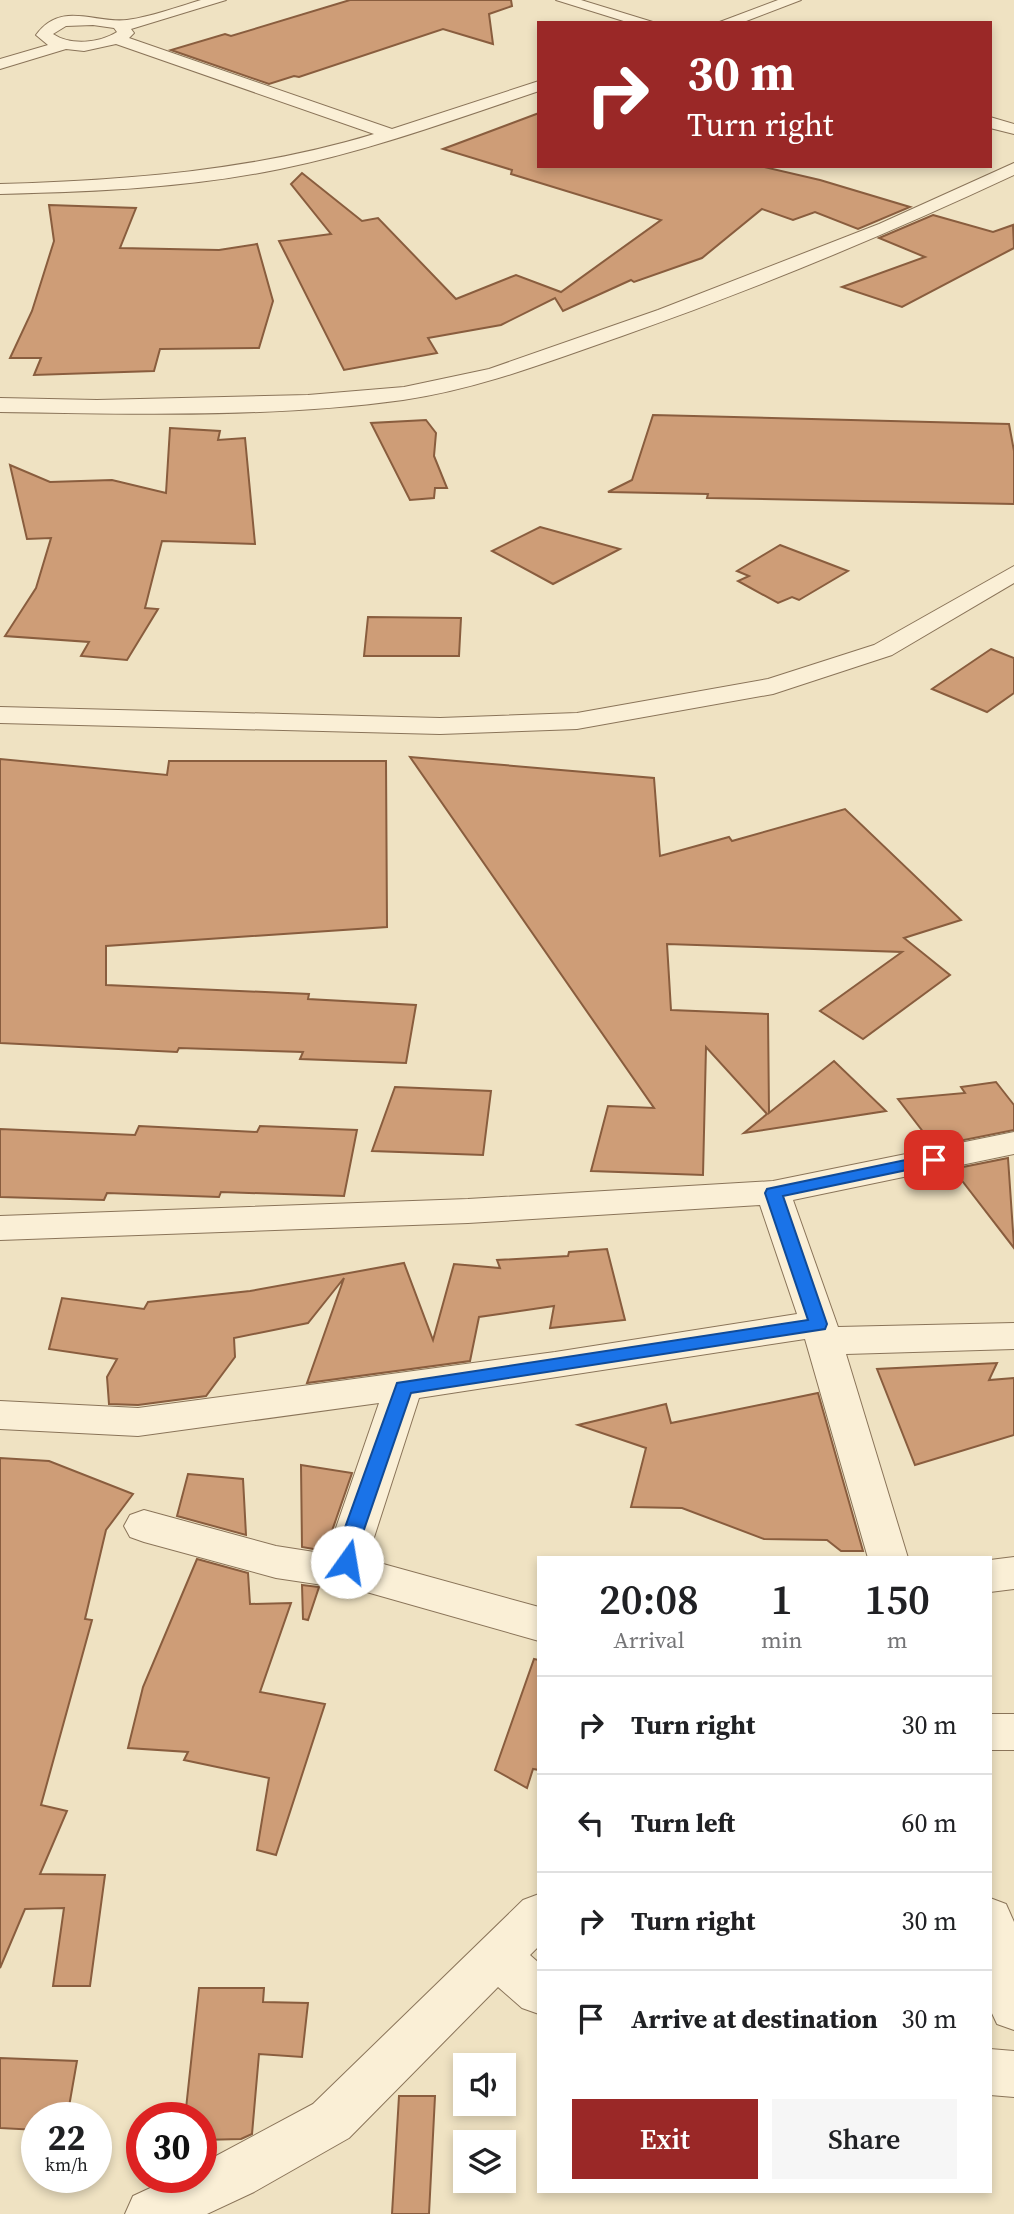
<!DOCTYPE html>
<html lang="en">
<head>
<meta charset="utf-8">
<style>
	body { margin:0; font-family:"Source Serif 4",serif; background:#f6f6f6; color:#202124; height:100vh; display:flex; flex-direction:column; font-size:26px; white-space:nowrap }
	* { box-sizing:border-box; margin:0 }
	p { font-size:23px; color:#757577 }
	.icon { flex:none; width:38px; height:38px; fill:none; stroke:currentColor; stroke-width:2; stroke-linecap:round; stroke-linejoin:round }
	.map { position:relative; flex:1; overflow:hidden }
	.side { position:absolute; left:537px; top:1556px; width:455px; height:637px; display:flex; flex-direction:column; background:#fff; border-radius:0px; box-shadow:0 4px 10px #0003 }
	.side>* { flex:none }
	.top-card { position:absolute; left:537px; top:21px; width:455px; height:147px; border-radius:0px; box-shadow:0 4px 10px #0003; background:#9a2827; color:#fff; overflow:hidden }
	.fabs { position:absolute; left:453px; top:2053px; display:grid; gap:14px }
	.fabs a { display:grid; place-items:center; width:63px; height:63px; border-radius:0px; background:#fff; box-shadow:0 4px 10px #0003; font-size:35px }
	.speed { position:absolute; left:21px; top:2102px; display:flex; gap:14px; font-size:35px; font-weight:700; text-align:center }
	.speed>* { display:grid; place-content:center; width:91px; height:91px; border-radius:50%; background:#fff; box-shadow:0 4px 10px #0003; line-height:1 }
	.speed small { font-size:18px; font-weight:400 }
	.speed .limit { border:10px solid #d22; background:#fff; color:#111 }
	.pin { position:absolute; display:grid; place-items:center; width:60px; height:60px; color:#fff; margin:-30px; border-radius:14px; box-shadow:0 4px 10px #0006 }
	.me { position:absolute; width:77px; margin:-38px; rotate:13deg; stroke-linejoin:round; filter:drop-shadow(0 0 5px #0008) }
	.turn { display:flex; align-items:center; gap:24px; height:147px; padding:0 35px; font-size:32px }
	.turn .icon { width:91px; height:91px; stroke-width:2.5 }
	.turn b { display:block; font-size:49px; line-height:60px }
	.eta { display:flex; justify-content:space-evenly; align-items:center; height:119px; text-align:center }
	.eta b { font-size:42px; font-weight:600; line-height:49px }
	.cta { display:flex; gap:14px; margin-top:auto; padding:14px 35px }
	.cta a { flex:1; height:80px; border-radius:0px; background:#9a2827; color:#fff; font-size:28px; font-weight:600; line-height:80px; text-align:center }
	.cta a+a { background:#f6f6f6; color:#202124 }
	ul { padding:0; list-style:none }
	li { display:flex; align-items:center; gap:21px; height:98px; padding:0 35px; border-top:2px solid #e0e0e0 }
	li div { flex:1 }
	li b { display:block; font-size:26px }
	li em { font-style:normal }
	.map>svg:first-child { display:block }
</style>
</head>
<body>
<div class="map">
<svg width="1014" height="2214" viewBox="0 0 1014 2214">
	<rect width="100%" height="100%" fill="#efe2c2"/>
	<g fill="#ce9d77" stroke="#895d3e" stroke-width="2">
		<path d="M 350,0 L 511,0 L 512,6 L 489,14 L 493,44 L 443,29 L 299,77 L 294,76 L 269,84 L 171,50 L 225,34 L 231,36 Z"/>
		<path d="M 539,113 L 539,166 L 760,166 L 820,180 L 910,207 L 858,229 L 815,212 L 793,220 L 762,209 L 702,258 L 634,282 L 631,280 L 563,311 L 555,298 L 501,325 L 428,338 L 437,353 L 344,370 L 279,241 L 331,234 L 291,184 L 302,173 L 362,221 L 378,218 L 456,299 L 516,275 L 561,292 L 661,220 L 511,174 L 512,170 L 443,149 Z"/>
		<path d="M 49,205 L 136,208 L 120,248 L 219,250 L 257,244 L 273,301 L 259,348 L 160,349 L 154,371 L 34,375 L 41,358 L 10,358 L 32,311 L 54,241 Z"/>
		<path d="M 933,215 L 993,232 L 1013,225 L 1014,248 L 902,307 L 842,287 L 925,257 L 879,238 Z"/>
		<path d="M 653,415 L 1009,424 L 1014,451 L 1014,504 L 707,498 L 708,494 L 608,492 L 632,480 Z"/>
		<path d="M 426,420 L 436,433 L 434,456 L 447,488 L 435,488 L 434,498 L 410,500 L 371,423 Z"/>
		<path d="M 170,428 L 220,431 L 218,440 L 245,438 L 255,544 L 162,541 L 145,608 L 158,609 L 127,660 L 81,656 L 89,642 L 5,636 L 36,588 L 51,538 L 27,539 L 10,465 L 50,482 L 112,480 L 166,493 Z"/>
		<path d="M 540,527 L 620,549 L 553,584 L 492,551 Z"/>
		<path d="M 780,545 L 848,571 L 799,600 L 792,597 L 778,603 L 738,581 L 749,576 L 737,571 Z"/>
		<path d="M 368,617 L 461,618 L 459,656 L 364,656 Z"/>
		<path d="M 991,649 L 1014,658 L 1014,693 L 987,712 L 932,689 Z"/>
		<path d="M 410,757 L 654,778 L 660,856 L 729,837 L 732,841 L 845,809 L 961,920 L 904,938 L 950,975 L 863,1039 L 820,1011 L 902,952 L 667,944 L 671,1010 L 768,1014 L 769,1113 L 834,1061 L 886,1111 L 744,1133 L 767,1114 L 706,1047 L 703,1175 L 591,1171 L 608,1106 L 654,1108 Z"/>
		<path d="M 0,759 L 167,775 L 169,761 L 386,761 L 387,927 L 106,946 L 106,985 L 309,994 L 308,999 L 416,1005 L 406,1063 L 300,1059 L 303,1052 L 179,1048 L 177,1052 L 0,1043 Z"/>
		<path d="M 996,1082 L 1014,1105 L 1014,1130 L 934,1146 L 898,1099 L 965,1093 L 961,1087 Z"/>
		<path d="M 395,1087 L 491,1091 L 483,1155 L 372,1151 Z"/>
		<path d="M 139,1126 L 257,1132 L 260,1126 L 357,1130 L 344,1196 L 221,1192 L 219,1197 L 107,1193 L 104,1200 L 0,1197 L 0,1129 L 135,1135 Z"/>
		<path d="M 1008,1158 L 1014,1246 L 1014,1248 L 953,1169 Z"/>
		<path d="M 607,1249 L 625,1320 L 550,1328 L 554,1306 L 479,1317 L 470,1361 L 307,1383 L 344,1278 L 308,1323 L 234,1338 L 235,1357 L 206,1396 L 138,1405 L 109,1404 L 107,1377 L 117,1359 L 49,1349 L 62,1298 L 144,1309 L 148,1302 L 250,1291 L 404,1263 L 433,1340 L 454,1264 L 500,1268 L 497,1260 L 568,1256 L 569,1252 Z"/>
		<path d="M 997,1363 L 989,1380 L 1014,1378 L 1014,1435 L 915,1465 L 877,1369 Z"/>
		<path d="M 818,1393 L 863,1551 L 841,1551 L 827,1540 L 764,1539 L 682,1508 L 631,1507 L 646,1448 L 578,1425 L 666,1404 L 671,1423 Z"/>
		<path d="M 0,1458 L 49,1461 L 133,1494 L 106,1530 L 85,1619 L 92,1620 L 41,1805 L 67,1811 L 40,1874 L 105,1875 L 90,1986 L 53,1986 L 64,1908 L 25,1909 L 0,1968 Z"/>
		<path d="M 301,1465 L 352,1473 L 325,1551 L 302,1547 Z"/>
		<path d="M 188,1474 L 243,1479 L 246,1535 L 177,1516 Z"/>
		<path d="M 197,1559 L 248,1573 L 250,1604 L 291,1603 L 260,1692 L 325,1704 L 276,1855 L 257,1850 L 269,1778 L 184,1760 L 188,1752 L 128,1748 L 143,1687 Z"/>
		<path d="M 302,1585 L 319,1587 L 308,1620 L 303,1619 Z"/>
		<path d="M 534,1659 L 539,1660 L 539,1770 L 533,1769 L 527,1788 L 495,1770 Z"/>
		<path d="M 199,1988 L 264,1988 L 263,2002 L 308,2003 L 302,2057 L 259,2054 L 252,2134 L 241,2139 L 201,2140 L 201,2118 L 185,2118 Z"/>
		<path d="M 0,2058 L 77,2061 L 67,2118 L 37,2118 L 37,2130 L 0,2128 Z"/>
		<path d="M 399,2096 L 435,2096 L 429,2214 L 392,2214 Z"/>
	</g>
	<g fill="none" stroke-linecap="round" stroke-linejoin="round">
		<defs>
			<g id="street">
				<path d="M 201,0 L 226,0 L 131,29 L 134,33 L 129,38 L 392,129 L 539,81 L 539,91 C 453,120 369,151 280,169 C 188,188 94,192 0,194 L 0,184 C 127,180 252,171 374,134 L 116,44 L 84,51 L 66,49 L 0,69 L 0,59 L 48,45 L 36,35 C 61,0 96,24 127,20 C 151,17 177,7 201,0 ZM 93,25 L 114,28 L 117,32 C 99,43 71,46 53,34 L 66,26 Z"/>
				<path d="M 556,0 L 581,0 L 656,23 L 630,23 Z"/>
				<path d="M 778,0 L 801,0 L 741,23 L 717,23 Z"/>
				<path d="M 990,117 L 1014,124 L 1014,134 L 990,128 Z"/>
				<path d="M 1014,163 L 1014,175 C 886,235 755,289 622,336 C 550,361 479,389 403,400 C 273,418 131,414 0,412 L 0,398 L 97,400 L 308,395 L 404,387 L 489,369 L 658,310 L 879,224 Z"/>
				<path d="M 1014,566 L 1014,583 L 892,655 L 773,694 L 577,729 L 440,734 L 0,723 L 0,707 L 440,718 L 577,713 L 768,679 L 874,645 Z"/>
				<path d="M 1014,1132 L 1014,1154 L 793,1200 L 838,1327 L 1014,1323 L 1014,1349 L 846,1354 L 908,1558 L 868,1558 L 805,1339 L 419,1398 L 368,1556 L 376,1562 L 539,1607 L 539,1641 L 363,1591 L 276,1578 L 144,1542 L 130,1537 L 124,1526 L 130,1515 L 144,1510 L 276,1546 L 327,1554 L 379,1403 L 138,1436 L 0,1429 L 0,1401 L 138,1408 L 555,1352 L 797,1314 L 760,1205 L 468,1223 L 0,1240 L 0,1216 L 468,1199 L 773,1181 Z"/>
				<path d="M 1014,1557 L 1014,1589 L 990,1592 L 990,1560 Z"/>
				<rect x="990" y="1714" width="24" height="36"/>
				<path d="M 539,1894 L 539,1946 L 530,1955 L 539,1963 L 539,2014 L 522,2008 L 498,1987 L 349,2138 L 254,2192 L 207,2214 L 125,2214 L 133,2196 L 174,2177 L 201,2177 L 201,2164 L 313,2104 L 523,1900 Z"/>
				<path d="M 990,1898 L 1006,1904 L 1014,1922 L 1014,2030 L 997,2024 L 990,2009 Z"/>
				<path d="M 990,2049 L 1014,2051 L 1014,2097 L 990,2095 Z"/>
			</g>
		</defs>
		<use href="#street" stroke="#8a7459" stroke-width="2"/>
		<use href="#street" fill="#faefd6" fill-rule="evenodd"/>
	</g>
	<path fill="#1a73e8" stroke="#114b97" stroke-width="2" d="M 934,1154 L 942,1160 L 940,1163 L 783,1196 L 827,1324 L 825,1329 L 411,1393 L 358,1547 L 354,1567 L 340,1567 L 338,1547 L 397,1383 L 808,1320 L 765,1193 L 767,1189 Z"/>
</svg>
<div class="fabs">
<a><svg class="icon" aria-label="sound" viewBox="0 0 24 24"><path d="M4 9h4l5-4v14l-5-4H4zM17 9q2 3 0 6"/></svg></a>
<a><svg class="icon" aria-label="layers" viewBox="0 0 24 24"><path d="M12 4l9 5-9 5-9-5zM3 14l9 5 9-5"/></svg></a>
</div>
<div class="speed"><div>22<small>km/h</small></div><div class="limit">30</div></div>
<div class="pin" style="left:934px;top:1160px;background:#d93025"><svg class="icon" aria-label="arrive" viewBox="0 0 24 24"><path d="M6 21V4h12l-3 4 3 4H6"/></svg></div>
<svg class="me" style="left:347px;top:1562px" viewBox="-20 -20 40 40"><circle r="19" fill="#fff"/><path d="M0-13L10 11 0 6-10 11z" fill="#1a73e8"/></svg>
<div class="top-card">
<div class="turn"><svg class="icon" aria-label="right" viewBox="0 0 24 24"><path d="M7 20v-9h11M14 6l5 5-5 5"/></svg><div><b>30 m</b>Turn right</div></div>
</div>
<section class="side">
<div class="eta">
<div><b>20:08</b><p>Arrival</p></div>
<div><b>1</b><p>min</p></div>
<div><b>150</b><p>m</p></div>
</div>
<ul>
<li><svg class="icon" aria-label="right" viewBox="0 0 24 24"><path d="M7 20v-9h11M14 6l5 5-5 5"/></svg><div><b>Turn right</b></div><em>30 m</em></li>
<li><svg class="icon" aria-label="left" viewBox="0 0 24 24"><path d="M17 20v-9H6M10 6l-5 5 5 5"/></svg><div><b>Turn left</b></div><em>60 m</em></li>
<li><svg class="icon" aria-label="right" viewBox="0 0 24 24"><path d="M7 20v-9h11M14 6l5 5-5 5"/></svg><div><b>Turn right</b></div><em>30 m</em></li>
<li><svg class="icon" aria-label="arrive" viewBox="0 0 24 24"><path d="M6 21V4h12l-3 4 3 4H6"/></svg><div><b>Arrive at destination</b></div><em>30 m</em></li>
</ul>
<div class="cta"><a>Exit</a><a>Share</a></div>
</section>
</div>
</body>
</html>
